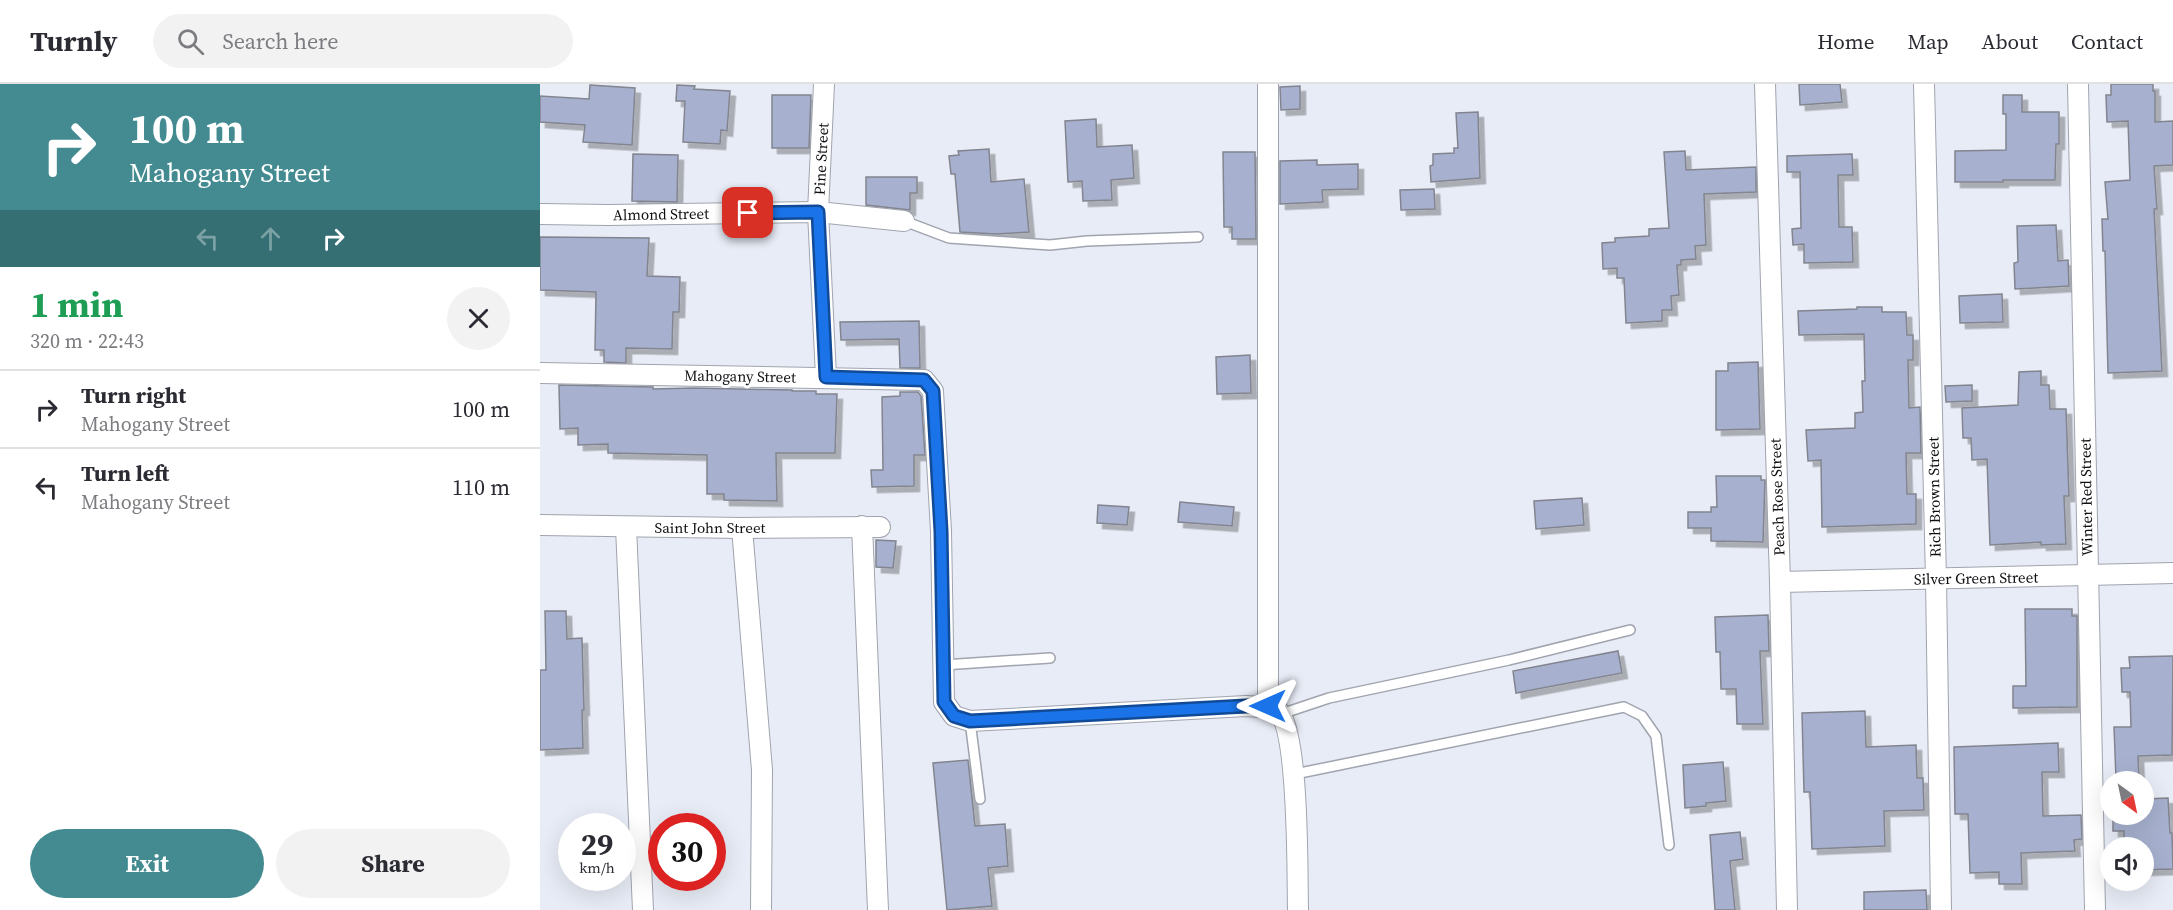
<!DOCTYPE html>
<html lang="en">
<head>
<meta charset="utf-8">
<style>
	body { margin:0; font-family:"Source Serif 4",serif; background:#f2f2f3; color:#2b2b33; height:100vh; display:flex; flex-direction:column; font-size:22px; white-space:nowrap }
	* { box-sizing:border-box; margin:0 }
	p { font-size:20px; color:#7c7c81 }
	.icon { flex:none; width:33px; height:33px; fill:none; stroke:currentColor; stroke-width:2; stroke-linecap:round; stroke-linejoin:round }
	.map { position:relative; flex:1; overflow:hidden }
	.side { display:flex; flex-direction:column; background:#fff; width:540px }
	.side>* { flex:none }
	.hud { background:#438b91; color:#fff; overflow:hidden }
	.needle { width:39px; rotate:147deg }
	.fabs { position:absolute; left:1560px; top:687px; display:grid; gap:12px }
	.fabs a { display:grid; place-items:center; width:54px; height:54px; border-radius:50%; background:#fff; box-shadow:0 6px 24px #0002; font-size:30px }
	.speed { position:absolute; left:18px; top:729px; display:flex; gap:12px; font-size:30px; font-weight:700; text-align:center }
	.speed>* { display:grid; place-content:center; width:78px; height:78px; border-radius:50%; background:#fff; box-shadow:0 6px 24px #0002; line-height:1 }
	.speed small { font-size:15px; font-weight:400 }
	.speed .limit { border:9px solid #d22; background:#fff; color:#111 }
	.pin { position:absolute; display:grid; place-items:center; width:51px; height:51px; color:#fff; margin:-26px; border-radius:12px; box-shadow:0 3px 9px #0006 }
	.me { position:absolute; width:66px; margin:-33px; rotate:270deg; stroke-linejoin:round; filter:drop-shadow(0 0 4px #0008) }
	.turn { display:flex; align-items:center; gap:21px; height:126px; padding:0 30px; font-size:27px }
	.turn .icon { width:78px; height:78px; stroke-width:2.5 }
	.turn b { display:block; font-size:42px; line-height:51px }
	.lanes { display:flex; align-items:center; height:57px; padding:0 30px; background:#0003; justify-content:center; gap:30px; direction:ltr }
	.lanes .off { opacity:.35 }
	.round { display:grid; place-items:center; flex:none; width:63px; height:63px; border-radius:32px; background:#f2f2f3 }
	.overview { display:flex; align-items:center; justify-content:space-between; height:102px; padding:0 30px }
	h1 { font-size:36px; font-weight:700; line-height:45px; color:#1e9e55 }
	.cta { display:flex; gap:12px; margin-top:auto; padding:12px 30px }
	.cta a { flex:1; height:69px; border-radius:36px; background:#438b91; color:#fff; font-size:24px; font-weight:700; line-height:69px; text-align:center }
	.cta a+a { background:#f2f2f3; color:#2b2b33 }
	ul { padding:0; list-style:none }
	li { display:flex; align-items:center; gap:18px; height:78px; padding:0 30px; border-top:2px solid #e1e1e2 }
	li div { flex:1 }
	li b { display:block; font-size:22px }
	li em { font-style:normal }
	header { display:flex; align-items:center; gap:36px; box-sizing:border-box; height:84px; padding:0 30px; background:#fff; border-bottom:2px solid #e1e1e2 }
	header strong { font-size:28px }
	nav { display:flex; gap:33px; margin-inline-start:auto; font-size:21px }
	.search { width:420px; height:54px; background:#f2f2f3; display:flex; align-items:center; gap:15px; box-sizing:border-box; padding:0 21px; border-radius:33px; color:#7c7c81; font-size:22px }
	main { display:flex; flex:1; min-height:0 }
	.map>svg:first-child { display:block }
</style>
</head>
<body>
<header>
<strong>Turnly</strong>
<div class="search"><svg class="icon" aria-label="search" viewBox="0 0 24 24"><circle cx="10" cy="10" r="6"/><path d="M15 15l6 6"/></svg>Search here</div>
<nav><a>Home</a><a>Map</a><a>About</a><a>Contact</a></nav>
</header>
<main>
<section class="side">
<div class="hud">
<div class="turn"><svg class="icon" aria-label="right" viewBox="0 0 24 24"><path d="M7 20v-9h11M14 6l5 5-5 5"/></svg><div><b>100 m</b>Mahogany Street</div></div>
<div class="lanes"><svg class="icon off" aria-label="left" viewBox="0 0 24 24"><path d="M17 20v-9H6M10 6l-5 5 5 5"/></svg><svg class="icon off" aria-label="ahead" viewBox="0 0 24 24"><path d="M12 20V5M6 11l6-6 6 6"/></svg><svg class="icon" aria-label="right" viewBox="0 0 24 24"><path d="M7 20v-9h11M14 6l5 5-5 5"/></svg></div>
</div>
<div class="overview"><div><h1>1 min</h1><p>320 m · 22:43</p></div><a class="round"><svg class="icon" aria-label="close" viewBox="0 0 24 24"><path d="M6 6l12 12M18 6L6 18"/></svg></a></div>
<ul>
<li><svg class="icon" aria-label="right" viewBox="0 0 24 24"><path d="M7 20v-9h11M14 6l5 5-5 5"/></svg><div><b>Turn right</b><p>Mahogany Street</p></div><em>100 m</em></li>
<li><svg class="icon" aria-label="left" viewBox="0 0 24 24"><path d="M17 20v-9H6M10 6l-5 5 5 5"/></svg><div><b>Turn left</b><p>Mahogany Street</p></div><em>110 m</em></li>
</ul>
<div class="cta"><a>Exit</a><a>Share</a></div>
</section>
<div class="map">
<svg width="1633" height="826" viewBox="0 0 1633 826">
	<defs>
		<filter id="shadow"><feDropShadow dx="5.5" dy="5.5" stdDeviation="0" flood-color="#0004"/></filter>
	</defs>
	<rect width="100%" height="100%" fill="#e8ecf6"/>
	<g fill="#a7b1cf" stroke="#82858f" stroke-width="1.5" filter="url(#shadow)">
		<path d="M 1259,0 L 1300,0 L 1302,18 L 1260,21 Z"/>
		<path d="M 1571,0 L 1613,0 L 1613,7 L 1615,7 L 1615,38 L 1633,37 L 1633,81 L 1614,82 L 1617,125 L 1614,125 L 1622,287 L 1568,289 L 1565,167 L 1563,167 L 1562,135 L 1568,135 L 1565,98 L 1590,96 L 1588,37 L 1567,38 L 1566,11 L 1571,11 Z"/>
		<path d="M 50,1 L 95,4 L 92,61 L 43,58 L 45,41 L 0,38 L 0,12 L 49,15 Z"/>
		<path d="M 137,1 L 155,2 L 154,5 L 190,7 L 187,47 L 181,46 L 180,60 L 143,58 L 145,17 L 136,17 Z"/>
		<path d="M 760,2 L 760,25 L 741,26 L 740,3 Z"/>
		<path d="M 232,11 L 271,11 L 269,64 L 232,64 Z"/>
		<path d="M 1463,11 L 1482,11 L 1482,28 L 1519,28 L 1519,60 L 1516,60 L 1515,96 L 1463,96 L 1463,98 L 1415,98 L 1415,67 L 1466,66 L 1466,30 L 1463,30 Z"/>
		<path d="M 938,28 L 940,94 L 891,98 L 890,82 L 893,81 L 893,70 L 914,69 L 914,64 L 918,64 L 916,29 Z"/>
		<path d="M 556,35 L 557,63 L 592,61 L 594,94 L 571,96 L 572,116 L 543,117 L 542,97 L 528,98 L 525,37 Z"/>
		<path d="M 449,65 L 451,98 L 484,95 L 489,148 L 456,150 L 420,148 L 415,90 L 411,90 L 409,72 L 419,71 L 418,67 Z"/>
		<path d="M 1145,67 L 1146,86 L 1216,83 L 1216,108 L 1164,110 L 1166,161 L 1155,162 L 1156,175 L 1141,176 L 1141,181 L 1137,181 L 1139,211 L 1131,212 L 1132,226 L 1122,226 L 1122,237 L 1086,239 L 1084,194 L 1077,194 L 1077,184 L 1063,185 L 1062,159 L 1075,158 L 1075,154 L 1109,152 L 1109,145 L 1129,144 L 1124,68 Z"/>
		<path d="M 683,68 L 715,68 L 716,155 L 692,155 L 692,143 L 684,143 Z"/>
		<path d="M 93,70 L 138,71 L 137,118 L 92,117 Z"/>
		<path d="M 1312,70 L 1313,91 L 1298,91 L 1299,143 L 1312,143 L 1313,178 L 1264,179 L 1264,160 L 1253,161 L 1252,145 L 1261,144 L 1260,88 L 1247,88 L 1247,72 Z"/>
		<path d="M 777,76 L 777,81 L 818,80 L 818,105 L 782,106 L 783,118 L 740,120 L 740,77 Z"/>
		<path d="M 326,93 L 377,93 L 377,109 L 370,109 L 370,126 L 326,121 Z"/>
		<path d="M 894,105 L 895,125 L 861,126 L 860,106 Z"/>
		<path d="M 1516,141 L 1518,177 L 1528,176 L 1529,202 L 1475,205 L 1474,179 L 1478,178 L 1477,142 Z"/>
		<path d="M 0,153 L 109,154 L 107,192 L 140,193 L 139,228 L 133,228 L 132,265 L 86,264 L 86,279 L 64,278 L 64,266 L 55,266 L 56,208 L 0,206 Z"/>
		<path d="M 1462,210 L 1463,238 L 1420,239 L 1419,212 Z"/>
		<path d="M 1317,223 L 1342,223 L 1342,228 L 1366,228 L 1367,251 L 1373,251 L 1373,276 L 1368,276 L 1369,324 L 1380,323 L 1381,369 L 1366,369 L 1367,410 L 1376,410 L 1376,440 L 1282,443 L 1281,376 L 1268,377 L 1266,346 L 1315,344 L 1315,329 L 1323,328 L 1322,297 L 1325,297 L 1324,250 L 1259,251 L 1258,227 L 1317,225 Z"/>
		<path d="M 379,237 L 380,284 L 360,284 L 359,255 L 301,256 L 300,238 Z"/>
		<path d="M 710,271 L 711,309 L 677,310 L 676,273 Z"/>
		<path d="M 1218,278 L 1220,345 L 1176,346 L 1176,287 L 1188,287 L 1188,279 Z"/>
		<path d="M 1501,287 L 1501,301 L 1509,301 L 1510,325 L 1526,325 L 1529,412 L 1524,412 L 1526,460 L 1501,461 L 1501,458 L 1450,461 L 1447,375 L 1432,376 L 1431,354 L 1423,354 L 1422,324 L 1478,321 L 1479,288 Z"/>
		<path d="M 19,301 L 113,303 L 113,305 L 153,304 L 252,306 L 252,307 L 276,307 L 276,310 L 297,310 L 295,369 L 236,369 L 237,417 L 184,416 L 184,410 L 167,410 L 167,371 L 68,369 L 68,360 L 38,361 L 38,344 L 20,345 Z"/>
		<path d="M 1432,301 L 1432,317 L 1406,318 L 1405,302 Z"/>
		<path d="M 360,308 L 378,308 L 381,312 L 385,371 L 374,371 L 374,402 L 332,403 L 331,386 L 343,386 L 342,313 L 360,312 Z"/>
		<path d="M 1176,392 L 1221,392 L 1221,396 L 1225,396 L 1223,458 L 1171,457 L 1171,444 L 1148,444 L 1148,428 L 1171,428 L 1171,423 L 1177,423 Z"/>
		<path d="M 1042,414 L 1044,441 L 996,445 L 994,417 Z"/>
		<path d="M 640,418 L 694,423 L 692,442 L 638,438 Z"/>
		<path d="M 558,421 L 589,423 L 587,441 L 557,439 Z"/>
		<path d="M 336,456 L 356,457 L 353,484 L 336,483 Z"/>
		<path d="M 1485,525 L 1532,525 L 1532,532 L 1537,532 L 1537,623 L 1473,624 L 1473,602 L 1486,602 Z"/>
		<path d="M 5,527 L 26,527 L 27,555 L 42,554 L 44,626 L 42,626 L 43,664 L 0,666 L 0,586 L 6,586 Z"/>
		<path d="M 1228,531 L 1229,567 L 1220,567 L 1223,640 L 1197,640 L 1196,605 L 1181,605 L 1180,568 L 1176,568 L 1175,533 Z"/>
		<path d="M 1078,567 L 1082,589 L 976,609 L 973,587 Z"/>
		<path d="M 1633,572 L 1632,671 L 1598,672 L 1599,694 L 1576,695 L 1574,643 L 1591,643 L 1590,608 L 1582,608 L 1581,584 L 1590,584 L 1589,573 Z"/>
		<path d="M 1325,627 L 1326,663 L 1376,661 L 1377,694 L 1383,694 L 1384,726 L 1344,727 L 1345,762 L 1272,765 L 1270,708 L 1264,708 L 1262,629 Z"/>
		<path d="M 1518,659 L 1519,688 L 1502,688 L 1503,732 L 1541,731 L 1542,755 L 1534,756 L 1535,767 L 1481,769 L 1482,800 L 1459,800 L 1459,788 L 1430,789 L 1428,730 L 1415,730 L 1414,663 Z"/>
		<path d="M 428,676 L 435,742 L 465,740 L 468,782 L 448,784 L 452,822 L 407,826 L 393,679 Z"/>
		<path d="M 1183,678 L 1186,717 L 1166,719 L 1166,722 L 1145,724 L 1143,681 Z"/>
		<path d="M 1628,714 L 1630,749 L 1632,749 L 1633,785 L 1604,786 L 1604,764 L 1584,764 L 1584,747 L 1573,747 L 1573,730 L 1604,730 L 1604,715 Z"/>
		<path d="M 1200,748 L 1203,775 L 1190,777 L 1195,826 L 1175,826 L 1170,751 Z"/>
		<path d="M 1386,806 L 1387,826 L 1324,826 L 1324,808 Z"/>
	</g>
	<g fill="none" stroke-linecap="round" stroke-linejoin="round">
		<defs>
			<g id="service">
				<path d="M 364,137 L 409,154 L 510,161 L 547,157 L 658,153"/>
				<path d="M 403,581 L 510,574"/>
				<path d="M 741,630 L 789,614 L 969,576 L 1090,546"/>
				<path d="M 430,637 L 440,715"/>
				<path d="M 755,690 L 1084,623 L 1102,632 L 1116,652 L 1129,761"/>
			</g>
			<g id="minor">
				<path d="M 284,0 L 278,128 L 286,293"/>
				<path d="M 728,0 L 728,622"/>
				<path d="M 1225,0 L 1240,498 L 1247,826"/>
				<path d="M 1384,0 L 1396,495 L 1401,826"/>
				<path d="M 1538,0 L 1555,826"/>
				<path d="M 0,130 L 68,131 L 278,128 L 364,137"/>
				<path d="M 0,289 L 384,296 L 393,307 L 394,325 L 401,447 L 404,618 L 414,632 L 430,637 L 706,622 L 735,624 C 760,640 757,792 758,826"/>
				<path d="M 0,441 L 202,444 L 340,443"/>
				<path d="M 322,442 L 338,826"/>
				<path d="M 86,443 L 103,826"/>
				<path d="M 202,444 L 222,686 L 221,826"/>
				<path d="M 1240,498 L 1633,489"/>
			</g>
		</defs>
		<use href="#service" stroke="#a0a4ae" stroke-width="12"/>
		<use href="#minor" stroke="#a0a4ae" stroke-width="22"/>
		<use href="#service" stroke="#fff" stroke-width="9"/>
		<use href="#minor" stroke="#fff" stroke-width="20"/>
	</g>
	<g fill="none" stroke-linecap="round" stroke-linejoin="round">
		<defs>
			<path id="route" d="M 208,129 L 278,128 L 286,293 L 384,296 L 393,307 L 401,447 L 404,618 L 414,632 L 430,637 L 706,622 L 728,622"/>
		</defs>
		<use href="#route" stroke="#114b97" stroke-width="15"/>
		<use href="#route" stroke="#1a73e8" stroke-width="10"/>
	</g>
	<g text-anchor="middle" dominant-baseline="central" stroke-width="6" stroke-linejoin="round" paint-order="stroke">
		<g font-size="15" fill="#0f1013" stroke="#fff">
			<text transform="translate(281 75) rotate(-87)">Pine Street</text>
			<text transform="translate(121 130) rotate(-1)">Almond Street</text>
			<text transform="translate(200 292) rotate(1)">Mahogany Street</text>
			<text transform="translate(1237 413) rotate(-92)">Peach Rose Street</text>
			<text transform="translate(1394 413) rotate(-91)">Rich Brown Street</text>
			<text transform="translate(1546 413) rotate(-91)">Winter Red Street</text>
			<text x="170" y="443">Saint John Street</text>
			<text transform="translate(1436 494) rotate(-1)">Silver Green Street</text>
		</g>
	</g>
</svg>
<div class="fabs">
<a><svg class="needle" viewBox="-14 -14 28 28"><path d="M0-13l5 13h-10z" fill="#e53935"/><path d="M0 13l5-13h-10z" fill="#7c7c81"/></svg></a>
<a><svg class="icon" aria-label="sound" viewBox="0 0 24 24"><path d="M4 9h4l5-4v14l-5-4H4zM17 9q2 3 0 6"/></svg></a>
</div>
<div class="speed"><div>29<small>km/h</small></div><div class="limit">30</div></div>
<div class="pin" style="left:208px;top:129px;background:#d93025"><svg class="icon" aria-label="arrive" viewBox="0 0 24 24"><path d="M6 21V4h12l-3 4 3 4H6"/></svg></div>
<svg class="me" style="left:728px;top:622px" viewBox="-20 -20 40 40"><path d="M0-17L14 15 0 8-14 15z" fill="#1a73e8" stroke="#fff" stroke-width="4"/></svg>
</div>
</main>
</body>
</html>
